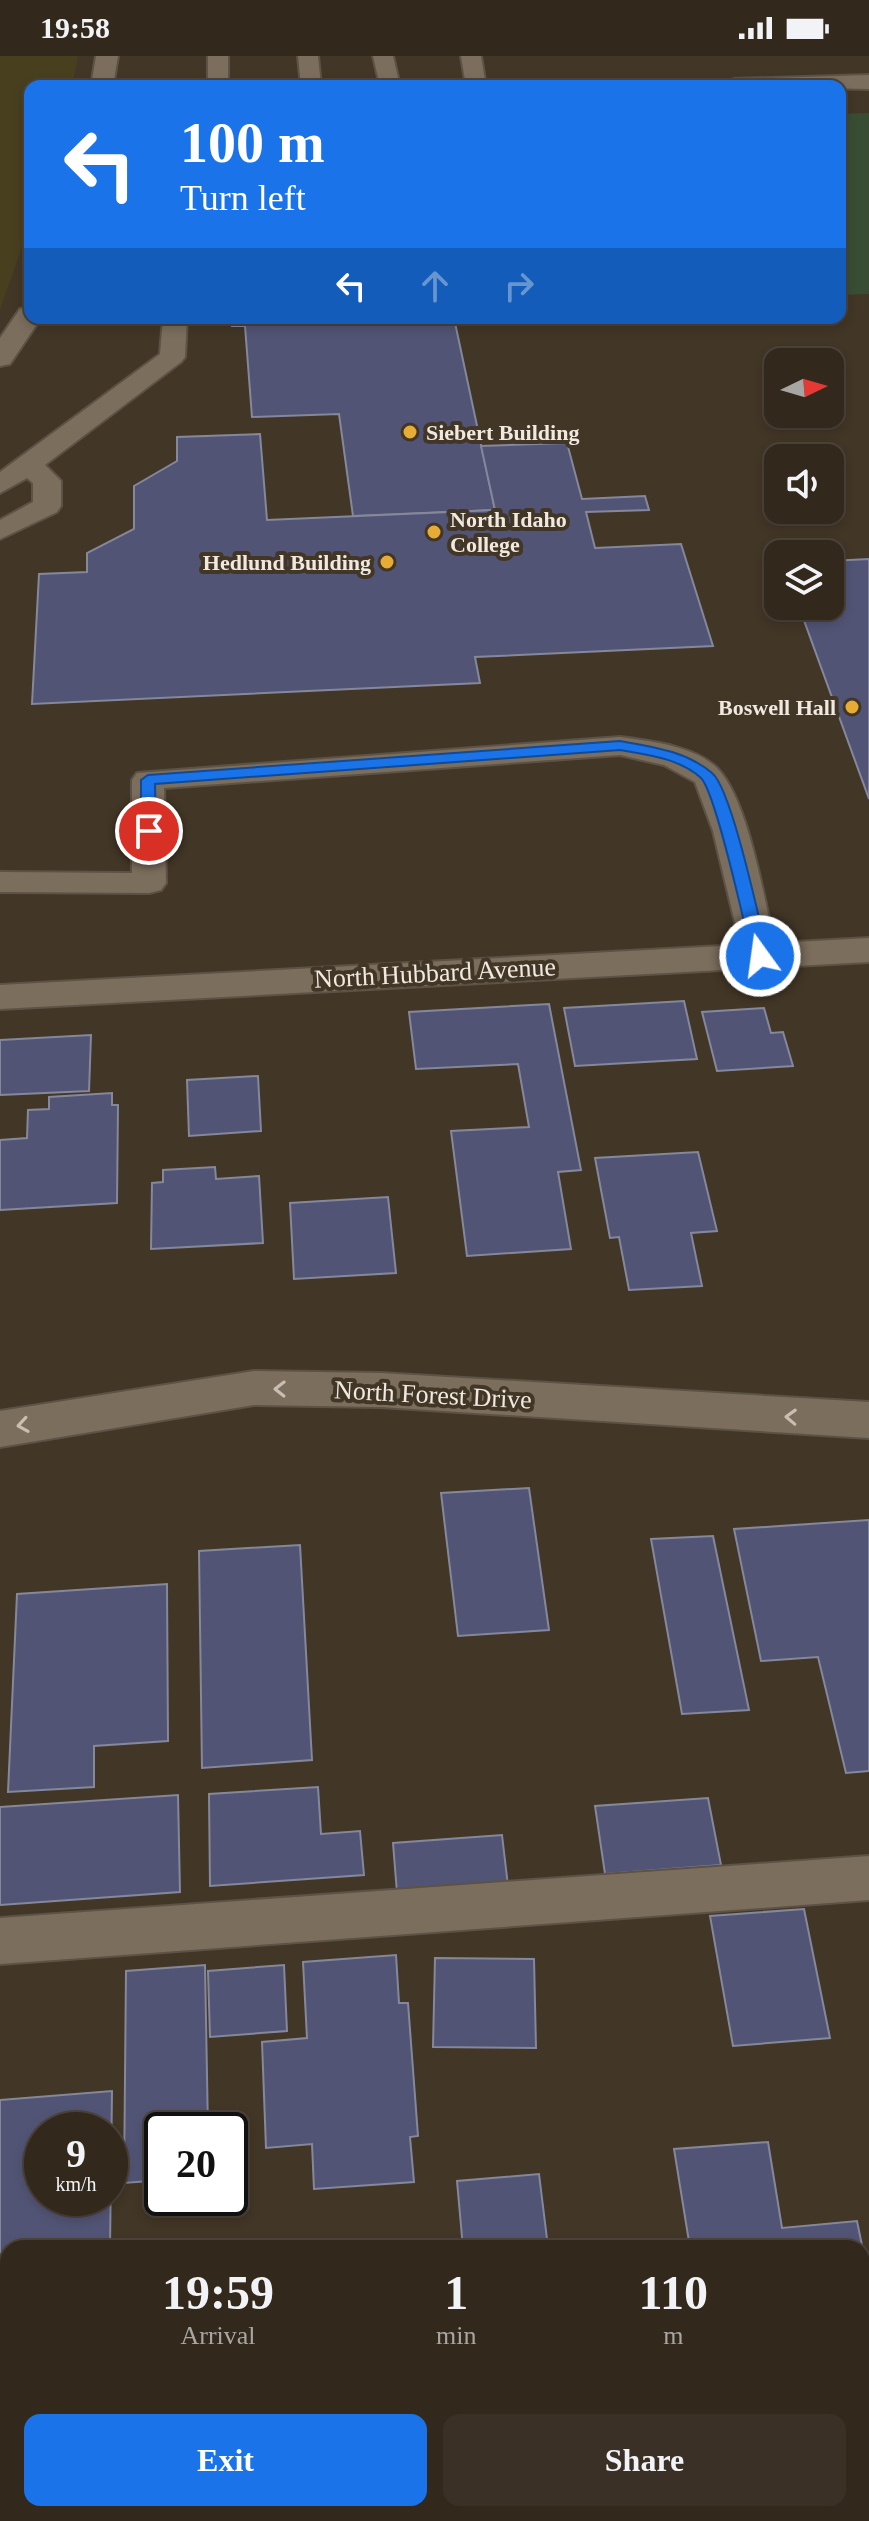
<!DOCTYPE html>
<html lang="en">
<head>
<meta charset="utf-8">
<style>
	body { margin:0; font-family:Georgia,serif; background:#3a3025; color:#f1f3f6; height:100vh; display:flex; flex-direction:column; font-size:30px; white-space:nowrap }
	* { box-sizing:border-box; margin:0 }
	p { font-size:26px; color:#a8a6a3 }
	.icon { flex:none; width:44px; height:44px; fill:none; stroke:currentColor; stroke-width:2; stroke-linecap:round; stroke-linejoin:round }
	.map { position:relative; flex:1; overflow:hidden }
	.drawer { position:absolute; left:0px; top:2184px; width:870px; height:282px; display:flex; flex-direction:column; background:#32281c; border-radius:24px 24px 0 0; box-shadow:0 4px 12px #0003,0 0 0 2px #4d443b }
	.drawer>* { flex:none }
	.top-card { position:absolute; left:24px; top:24px; width:822px; height:244px; border-radius:16px; box-shadow:0 4px 12px #0003,0 0 0 2px #4d443b; background:#1a73e8; color:#fff; overflow:hidden }
	.needle { width:52px; rotate:85deg }
	.controls { position:absolute; left:764px; top:292px; display:grid; gap:16px }
	.controls a { display:grid; place-items:center; width:80px; height:80px; border-radius:16px; background:#32281c; box-shadow:0 4px 12px #0003,0 0 0 2px #4d443b; font-size:40px }
	.speed { position:absolute; left:24px; top:2056px; display:flex; gap:16px; font-size:40px; font-weight:700; text-align:center }
	.speed>* { display:grid; place-content:center; width:104px; height:104px; border-radius:50%; background:#32281c; box-shadow:0 4px 12px #0003,0 0 0 2px #4d443b; line-height:1 }
	.speed small { font-size:20px; font-weight:400 }
	.speed .limit { border:4px solid #111; border-radius:12px; background:#fff; color:#111 }
	.pin { position:absolute; display:grid; place-items:center; width:68px; height:68px; color:#fff; margin:-34px; border:4px solid #fff; border-radius:50%; box-shadow:0 2px 8px #0007 }
	.me { position:absolute; width:88px; margin:-44px; rotate:346deg; stroke-linejoin:round; filter:drop-shadow(0 0 6px #0008) }
	.turn { display:flex; align-items:center; gap:28px; height:168px; padding:0 24px; font-size:36px }
	.turn .icon { width:104px; height:104px; stroke-width:2.5 }
	.turn b { display:block; font-size:56px; line-height:68px }
	.lanes { display:flex; align-items:center; height:76px; padding:0 24px; background:#0003; justify-content:center; gap:40px; direction:ltr }
	.lanes .off { opacity:.35 }
	.eta { display:flex; justify-content:space-evenly; align-items:center; height:136px; text-align:center }
	.eta b { font-size:48px; font-weight:700; line-height:56px }
	.cta { display:flex; gap:16px; margin-top:auto; padding:16px 24px }
	.cta a { flex:1; height:92px; border-radius:16px; background:#1a73e8; color:#fff; font-size:32px; font-weight:700; line-height:92px; text-align:center }
	.cta a+a { background:#3a3025; color:#f1f3f6 }
	.status { display:flex; justify-content:space-between; align-items:center; height:56px; padding:0 40px; background:#32281c; direction:ltr }
	.status svg { height:22px; fill:currentColor }
	.map>svg:first-child { display:block }
</style>
</head>
<body>
<div class="status"><b>19:58</b><svg viewBox="0 0 49 12"><path d="M0 12V9h3v3zM5 12V6h3v6zM10 12V3h3v9zM15 12V0h3v12zM26 1h20v11H26zM47 4h2v5h-2z"/></svg></div>
<div class="map">
<svg width="869" height="2465" viewBox="0 0 869 2465">
	<rect width="100%" height="100%" fill="#423626"/>
	<path fill="#394d35" d="M 869,57 L 869,238 L 840,239 L 840,58 Z"/>
	<path fill="#483f1f" d="M 0,0 L 78,0 L 72,30 L 30,30 L 30,168 L 0,254 Z"/>
	<g fill="#525475" stroke="#85879b" stroke-width="2" fill-rule="evenodd">
		<path d="M 232,262 L 454,262 L 495,454 L 353,460 L 339,358 L 252,361 L 245,270 L 232,270 Z"/>
		<path d="M 260,378 L 267,464 L 495,454 L 481,390 L 567,387 L 582,443 L 645,440 L 649,454 L 586,456 L 595,492 L 681,488 L 713,590 L 475,601 L 480,627 L 32,648 L 39,518 L 87,516 L 87,497 L 134,473 L 134,430 L 177,405 L 177,381 Z"/>
		<path d="M 869,503 L 869,743 L 802,559 L 786,553 L 789,550 L 830,550 L 830,505 Z"/>
		<path d="M 684,945 L 697,1003 L 575,1010 L 564,952 Z"/>
		<path d="M 549,948 L 581,1114 L 558,1116 L 571,1193 L 467,1200 L 451,1075 L 529,1071 L 518,1008 L 416,1013 L 409,956 Z"/>
		<path d="M 764,952 L 771,977 L 783,976 L 793,1010 L 717,1015 L 702,956 Z"/>
		<path d="M 91,979 L 89,1035 L 0,1039 L 0,984 Z"/>
		<path d="M 258,1020 L 261,1075 L 189,1080 L 187,1024 Z"/>
		<path d="M 112,1037 L 112,1049 L 118,1049 L 117,1147 L 0,1154 L 0,1084 L 27,1082 L 28,1054 L 49,1053 L 49,1041 Z"/>
		<path d="M 698,1096 L 717,1175 L 691,1177 L 702,1230 L 629,1234 L 619,1181 L 610,1182 L 595,1102 Z"/>
		<path d="M 215,1111 L 216,1123 L 259,1120 L 263,1187 L 151,1193 L 152,1127 L 163,1126 L 163,1114 Z"/>
		<path d="M 388,1141 L 396,1217 L 294,1223 L 290,1147 Z"/>
		<path d="M 529,1432 L 549,1574 L 458,1580 L 441,1437 Z"/>
		<path d="M 869,1464 L 869,1715 L 846,1717 L 818,1601 L 761,1605 L 734,1473 Z"/>
		<path d="M 713,1480 L 749,1654 L 682,1658 L 651,1483 Z"/>
		<path d="M 300,1489 L 312,1704 L 202,1712 L 199,1495 Z"/>
		<path d="M 167,1528 L 168,1685 L 94,1690 L 94,1731 L 8,1736 L 17,1538 Z"/>
		<path d="M 318,1731 L 321,1778 L 360,1775 L 364,1819 L 210,1830 L 209,1738 Z"/>
		<path d="M 178,1739 L 180,1836 L 0,1849 L 0,1751 Z"/>
		<path d="M 708,1742 L 721,1809 L 605,1818 L 595,1750 Z"/>
		<path d="M 502,1779 L 508,1830 L 397,1837 L 393,1787 Z"/>
		<path d="M 804,1853 L 830,1982 L 733,1990 L 710,1860 Z"/>
		<path d="M 396,1899 L 399,1947 L 408,1947 L 418,2080 L 410,2081 L 414,2126 L 314,2133 L 312,2088 L 266,2092 L 262,1986 L 307,1982 L 303,1906 Z"/>
		<path d="M 435,1902 L 534,1903 L 536,1992 L 433,1991 Z"/>
		<path d="M 205,1909 L 208,2074 L 162,2074 L 162,2124 L 124,2127 L 126,1915 Z"/>
		<path d="M 284,1909 L 287,1975 L 210,1981 L 208,1915 Z"/>
		<path d="M 112,2035 L 110,2192 L 8,2192 L 8,2246 L 0,2246 L 0,2044 ZM 42,2074 L 110,2074 L 110,2142 L 42,2142 Z"/>
		<path d="M 768,2086 L 782,2172 L 857,2165 L 869,2223 L 869,2340 L 862,2340 L 862,2192 L 690,2192 L 674,2093 Z"/>
		<path d="M 539,2118 L 548,2191 L 612,2186 L 612,2192 L 463,2192 L 457,2125 Z"/>
	</g>
	<g fill="none" stroke-linecap="round" stroke-linejoin="round">
		<defs>
			<g id="lane">
				<rect x="208" y="0" width="20" height="30"/>
				<path d="M 298,0 L 318,0 L 321,30 L 301,30 Z"/>
				<path d="M 373,0 L 393,0 L 400,30 L 380,30 Z"/>
				<path d="M 461,0 L 481,0 L 486,30 L 466,30 Z"/>
				<path d="M 163,262 L 187,262 L 185,301 L 181,306 L 45,409 L 61,425 L 61,450 L 57,456 L 0,483 L 0,464 L 33,446 L 33,427 L 27,422 L 0,437 L 0,416 L 160,298 Z"/>
				<path d="M 620,681 C 650,685 696,690 718,713 C 750,747 766,853 777,900 L 772,908 L 760,911 L 748,908 L 743,900 L 713,775 L 695,726 L 664,709 L 620,699 L 164,732 L 166,827 L 161,834 L 149,837 L 0,836 L 0,816 L 132,817 L 132,724 L 137,717 Z"/>
				<path d="M 869,1800 L 869,1844 L 0,1908 L 0,1862 Z"/>
			</g>
			<g id="street">
				<path d="M 869,19 L 869,33 L 723,30 L 734,23 Z"/>
				<path d="M 869,882 L 869,906 L 0,953 L 0,929 Z"/>
				<path d="M 254,1315 L 381,1317 L 869,1346 L 869,1382 L 381,1351 L 254,1349 L 0,1391 L 0,1355 Z"/>
			</g>
			<g id="secondary">
				<path d="M 96,0 L 118,0 L 113,30 L 91,30 Z"/>
				<path d="M 30,251 L 30,262 L 41,262 L 10,308 L 0,310 L 0,282 L 20,253 Z"/>
			</g>
		</defs>
		<use href="#lane" stroke="#5c5245" stroke-width="4"/>
		<use href="#street" stroke="#5c5245" stroke-width="4"/>
		<use href="#secondary" stroke="#5c5245" stroke-width="4"/>
		<use href="#lane" fill="#7c6e5d" fill-rule="evenodd"/>
		<use href="#street" fill="#7c6e5d" fill-rule="evenodd"/>
		<use href="#secondary" fill="#7c6e5d" fill-rule="evenodd"/>
	</g>
	<defs><path id="oneway-chevron" d="M-2-3.5L2.5 0L-2 3.5" fill="none" stroke-width="1.6" stroke-linecap="round" stroke-linejoin="round" transform="scale(2)"/></defs>
	<g stroke="#c8beb2">
		<use href="#oneway-chevron" transform="translate(280 1333) rotate(-179)"/>
		<use href="#oneway-chevron" transform="translate(791 1361) rotate(-178)"/>
		<use href="#oneway-chevron" transform="translate(23 1369) rotate(171)"/>
	</g>
	<path fill="#1a73e8" stroke="#114b97" stroke-width="2" d="M 620,685 C 653,691 686,695 712,717 C 732,733 760,868 768,900 L 766,903 L 752,900 C 745,871 716,737 701,722 C 679,702 648,699 620,694 L 155,728 L 156,775 L 149,780 L 141,775 L 141,724 L 148,719 Z"/>
	<g fill="#e6ac36" stroke="#423626" stroke-width="3">
		<circle cx="410" cy="376" r="8"/>
		<circle cx="434" cy="476" r="8"/>
		<circle cx="387" cy="506" r="8"/>
		<circle cx="852" cy="651" r="8"/>
	</g>
	<g text-anchor="middle" dominant-baseline="central" stroke-width="8" stroke-linejoin="round" paint-order="stroke">
		<g font-size="22" font-weight="bold" fill="#f1e9e0" stroke="#423626" text-anchor="start">
			<text x="426" y="376">Siebert Building</text>
			<text x="450" y="463">North Idaho<tspan x="450" dy="25">College</tspan></text>
			<text x="371" y="506" text-anchor="end">Hedlund Building</text>
			<text x="836" y="651" text-anchor="end">Boswell Hall</text>
		</g>
		<g font-size="26" fill="#f1e9e0" stroke="#423626">
			<text transform="translate(435 917) rotate(-3)">North Hubbard Avenue</text>
			<text transform="translate(433 1339) rotate(3)">North Forest Drive</text>
		</g>
	</g>
</svg>
<div class="controls">
<a><svg class="needle" viewBox="-14 -14 28 28"><path d="M0-13l5 13h-10z" fill="#e53935"/><path d="M0 13l5-13h-10z" fill="#a8a6a3"/></svg></a>
<a><svg class="icon" aria-label="sound" viewBox="0 0 24 24"><path d="M4 9h4l5-4v14l-5-4H4zM17 9q2 3 0 6"/></svg></a>
<a><svg class="icon" aria-label="layers" viewBox="0 0 24 24"><path d="M12 4l9 5-9 5-9-5zM3 14l9 5 9-5"/></svg></a>
</div>
<div class="speed"><div>9<small>km/h</small></div><div class="limit">20</div></div>
<div class="pin" style="left:149px;top:775px;background:#d93025"><svg class="icon" aria-label="arrive" viewBox="0 0 24 24"><path d="M6 21V4h12l-3 4 3 4H6"/></svg></div>
<svg class="me" style="left:760px;top:900px" viewBox="-20 -20 40 40"><circle r="17" fill="#1a73e8" stroke="#fff" stroke-width="3"/><path d="M0-11L8 9 0 5-8 9z" fill="#fff"/></svg>
<div class="top-card">
<div class="turn"><svg class="icon" aria-label="left" viewBox="0 0 24 24"><path d="M17 20v-9H6M10 6l-5 5 5 5"/></svg><div><b>100 m</b>Turn left</div></div>
<div class="lanes"><svg class="icon" aria-label="left" viewBox="0 0 24 24"><path d="M17 20v-9H6M10 6l-5 5 5 5"/></svg><svg class="icon off" aria-label="ahead" viewBox="0 0 24 24"><path d="M12 20V5M6 11l6-6 6 6"/></svg><svg class="icon off" aria-label="right" viewBox="0 0 24 24"><path d="M7 20v-9h11M14 6l5 5-5 5"/></svg></div>
</div>
<section class="drawer">
<div class="eta">
<div><b>19:59</b><p>Arrival</p></div>
<div><b>1</b><p>min</p></div>
<div><b>110</b><p>m</p></div>
</div>
<div class="cta"><a>Exit</a><a>Share</a></div>
</section>
</div>
</body>
</html>
